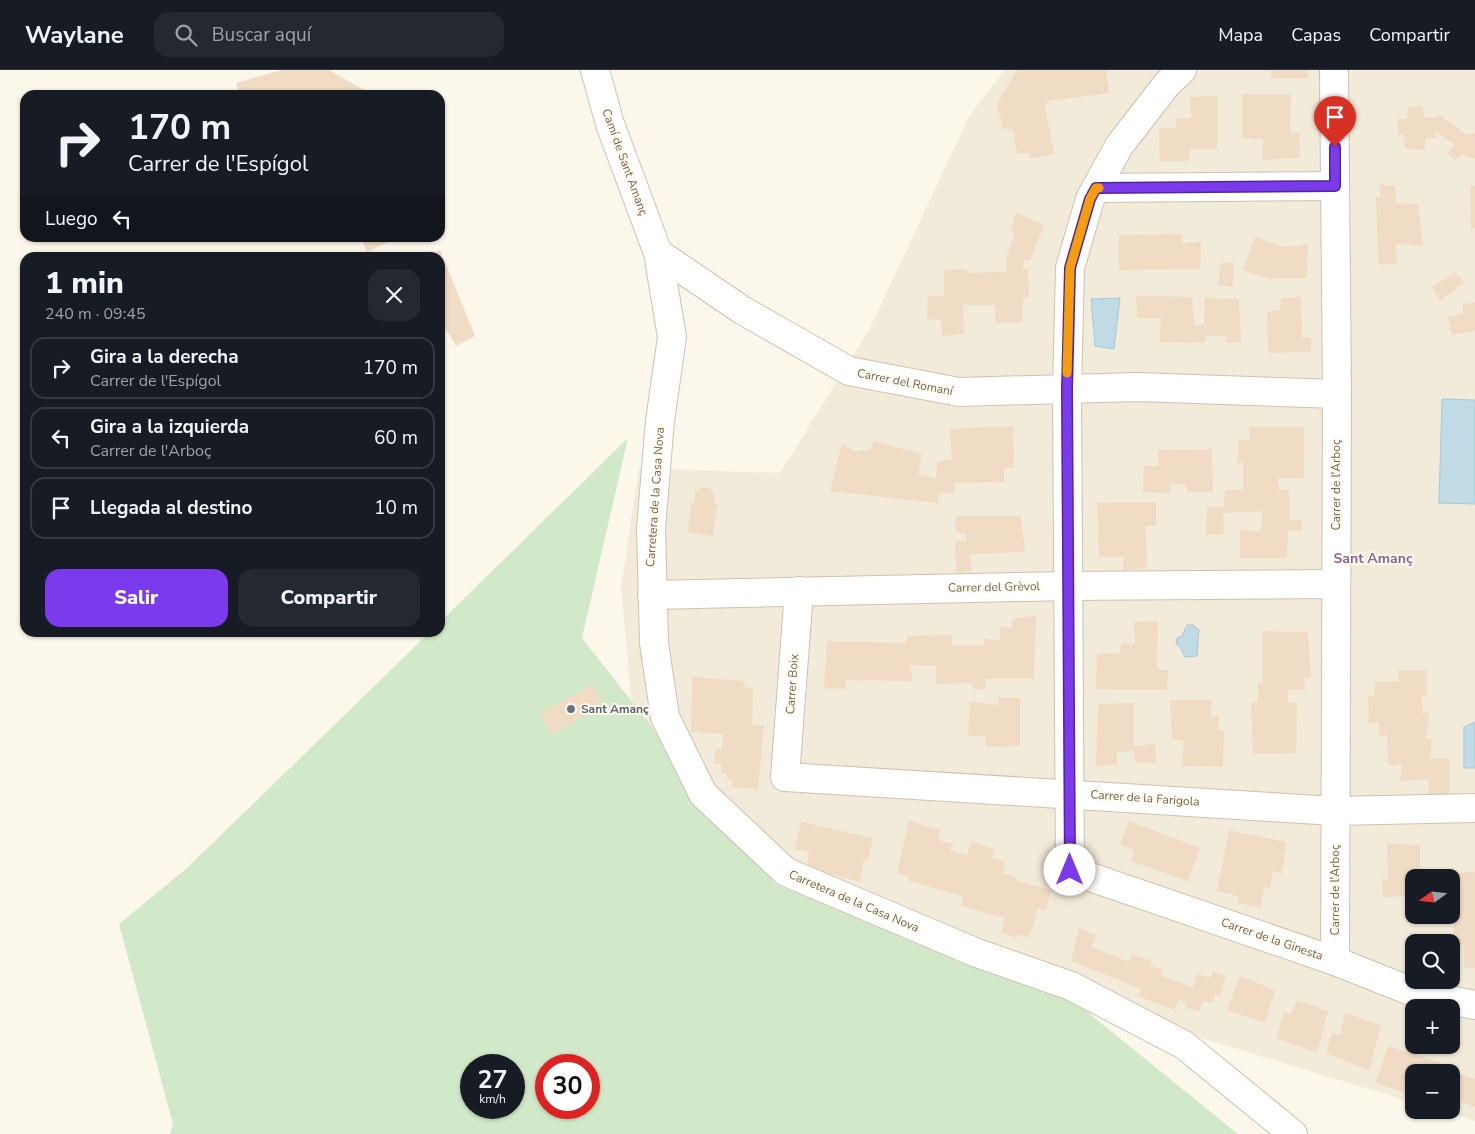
<!DOCTYPE html>
<html lang="es">
<head>
<meta charset="utf-8">
<style>
	body { margin:0; font-family:"Nunito Sans",sans-serif; background:#242831; color:#f1f3f6; height:100vh; display:flex; flex-direction:column; font-size:19px; white-space:nowrap }
	* { box-sizing:border-box; margin:0 }
	p { font-size:16px; color:#9ea1a6 }
	.icon { flex:none; width:28px; height:28px; fill:none; stroke:currentColor; stroke-width:2; stroke-linecap:round; stroke-linejoin:round }
	.map { position:relative; flex:1; overflow:hidden }
	.sheet { position:absolute; left:20px; top:182px; width:425px; height:385px; display:flex; flex-direction:column; background:#171b24; border-radius:15px; box-shadow:0 1px 4px #0004 }
	.sheet>* { flex:none }
	.top-card { position:absolute; left:20px; top:20px; width:425px; height:152px; border-radius:15px; box-shadow:0 1px 4px #0004; background:#171b24; color:#f1f3f6; overflow:hidden }
	.needle { width:32px; rotate:255deg }
	.tools { position:absolute; left:1405px; top:799px; display:grid; gap:10px }
	.tools a { display:grid; place-items:center; width:55px; height:55px; border-radius:10px; background:#171b24; box-shadow:0 1px 4px #0004; font-size:25px }
	.speed { position:absolute; left:460px; top:984px; display:flex; gap:10px; font-size:25px; font-weight:700; text-align:center }
	.speed>* { display:grid; place-content:center; width:65px; height:65px; border-radius:50%; background:#171b24; box-shadow:0 1px 4px #0004; line-height:1 }
	.speed small { font-size:12px; font-weight:400 }
	.speed .limit { border:8px solid #d22; background:#fff; color:#111 }
	.pin { position:absolute; display:grid; place-items:center; width:42px; height:42px; color:#fff; margin:-51px -21px; border-radius:50% 50% 50% 0; rotate:-45deg; box-shadow:0 0 5px #0007 }
	.pin .icon { rotate:45deg }
	.me { position:absolute; width:55px; margin:-28px; rotate:0deg; stroke-linejoin:round; filter:drop-shadow(0 0 4px #0008) }
	.turn { display:flex; align-items:center; gap:18px; height:105px; padding:0 25px; font-size:22px }
	.turn .icon { width:65px; height:65px; stroke-width:2.5 }
	.turn b { display:block; font-size:35px; line-height:42px }
	.then { display:flex; align-items:center; height:48px; padding:0 25px; background:#0003; gap:10px; font-size:19px }
	.round { display:grid; place-items:center; flex:none; width:52px; height:52px; border-radius:15px; background:#242831 }
	.headline { display:flex; align-items:center; justify-content:space-between; height:85px; padding:0 25px }
	h1 { font-size:30px; font-weight:800; line-height:38px }
	.primary-button { display:flex; gap:10px; margin-top:auto; padding:10px 25px }
	.primary-button a { flex:1; height:58px; border-radius:15px; background:#7c3aed; color:#fff; font-size:20px; font-weight:800; line-height:58px; text-align:center }
	.primary-button a+a { background:#242831; color:#f1f3f6 }
	ul { padding:0; list-style:none }
	li { display:flex; align-items:center; gap:15px; height:62px; margin:0 10px 8px; padding:0 15px; border:2px solid #363941; border-radius:15px }
	li div { flex:1 }
	li b { display:block; font-size:19px }
	li em { font-style:normal }
	header { display:flex; align-items:center; gap:30px; box-sizing:border-box; height:70px; padding:0 25px; background:#171b24; border-bottom:1px solid #363941 }
	header strong { font-size:24px }
	nav { display:flex; gap:28px; margin-inline-start:auto; font-size:18px }
	.search { width:350px; height:45px; background:#242831; display:flex; align-items:center; gap:12px; box-sizing:border-box; padding:0 18px; border-radius:15px; color:#9ea1a6; font-size:19px }
	.map>svg:first-child { display:block }
</style>
</head>
<body>
<header>
<strong>Waylane</strong>
<div class="search"><svg class="icon" aria-label="search" viewBox="0 0 24 24"><circle cx="10" cy="10" r="6"/><path d="M15 15l6 6"/></svg>Buscar aquí</div>
<nav><a>Mapa</a><a>Capas</a><a>Compartir</a></nav>
</header>
<div class="map">
<svg width="1475" height="1064" viewBox="0 0 1475 1064">
	<rect width="100%" height="100%" fill="#fcf7eb"/>
	<path fill="#f3ebd9" fill-rule="evenodd" d="M 1005,0 L 1475,0 L 1475,1051 L 1437,1040 L 1451,1040 L 1451,1002 L 1414,1002 L 1414,1033 L 967,896 L 764,830 L 635,668 L 621,518 L 639,398 L 780,403 L 870,258 L 969,46 ZM 1414,808 L 1451,808 L 1451,845 L 1414,845 ZM 1414,872 L 1451,872 L 1451,910 L 1414,910 ZM 1414,938 L 1451,938 L 1451,975 L 1414,975 Z"/>
	<path fill="#d2e9c9" fill-rule="evenodd" d="M 628,368 L 582,568 L 776,815 L 1070,928 L 1238,1064 L 170,1064 L 173,1054 L 119,854 L 187,798 L 429,563 L 440,562 L 440,552 ZM 471,995 L 514,995 L 514,1038 L 471,1038 ZM 546,995 L 589,995 L 589,1038 L 546,1038 Z"/>
	<g fill="#c0dbe5" stroke="#a6c9d6">
		<path d="M 1120,228 L 1114,279 L 1095,276 L 1091,229 Z"/>
		<path d="M 1442,329 L 1475,330 L 1475,434 L 1439,433 Z"/>
		<path d="M 1187,555 L 1193,555 L 1199,560 L 1197,586 L 1185,587 L 1180,577 L 1176,574 L 1177,568 L 1182,566 Z"/>
		<path d="M 1475,652 L 1475,698 L 1464,698 L 1464,657 Z"/>
	</g>
	<g fill="#f0dbc4">
		<path d="M 282,0 L 329,0 L 373,25 L 240,25 L 236,13 Z"/>
		<path d="M 1017,0 L 1106,0 L 1109,23 L 1048,31 L 1045,37 L 1054,84 L 1030,89 L 1030,83 L 1017,83 L 1013,59 L 1003,59 L 997,34 Z"/>
		<path d="M 1271,0 L 1307,0 L 1308,8 L 1271,9 Z"/>
		<path d="M 1242,24 L 1291,24 L 1290,62 L 1299,63 L 1300,88 L 1263,90 L 1263,69 L 1242,68 Z"/>
		<path d="M 1217,26 L 1217,79 L 1190,79 L 1189,91 L 1160,91 L 1159,58 L 1176,58 L 1176,49 L 1191,48 L 1190,27 Z"/>
		<path d="M 1423,36 L 1424,47 L 1435,48 L 1440,45 L 1467,65 L 1475,63 L 1475,88 L 1468,88 L 1463,84 L 1455,90 L 1448,84 L 1454,74 L 1435,62 L 1436,68 L 1426,68 L 1425,80 L 1405,79 L 1404,64 L 1398,65 L 1397,49 L 1407,49 L 1408,37 Z"/>
		<path d="M 1379,115 L 1395,116 L 1396,133 L 1418,134 L 1423,176 L 1396,174 L 1397,193 L 1378,195 L 1376,127 L 1381,127 Z"/>
		<path d="M 1470,116 L 1475,116 L 1475,158 L 1471,158 Z"/>
		<path d="M 1016,142 L 1044,155 L 1030,190 L 1024,190 L 1023,200 L 1028,199 L 1029,227 L 1023,228 L 1022,252 L 995,253 L 995,235 L 963,235 L 964,264 L 942,266 L 941,250 L 927,249 L 928,226 L 944,226 L 944,200 L 967,199 L 968,203 L 1007,202 L 1007,186 L 1015,163 L 1011,161 Z"/>
		<path d="M 1182,164 L 1182,173 L 1201,172 L 1200,199 L 1119,200 L 1119,165 Z"/>
		<path d="M 1255,167 L 1283,177 L 1308,174 L 1307,208 L 1271,209 L 1243,200 Z"/>
		<path d="M 361,168 L 397,168 L 367,182 Z"/>
		<path d="M 440,180 L 475,266 L 456,276 L 440,249 L 440,188 L 424,188 Z"/>
		<path d="M 1220,193 L 1234,193 L 1233,217 L 1218,216 Z"/>
		<path d="M 1456,202 L 1464,213 L 1440,231 L 1432,217 Z"/>
		<path d="M 1136,226 L 1192,227 L 1194,255 L 1204,255 L 1205,228 L 1239,229 L 1241,273 L 1225,273 L 1226,266 L 1206,266 L 1205,272 L 1195,273 L 1160,272 L 1161,248 L 1137,248 Z"/>
		<path d="M 1301,227 L 1302,268 L 1311,267 L 1311,282 L 1268,283 L 1267,242 L 1280,240 L 1281,228 Z"/>
		<path d="M 1475,232 L 1475,261 L 1452,265 L 1448,247 L 1463,244 L 1463,235 Z"/>
		<path d="M 1013,356 L 1014,398 L 1004,398 L 1004,412 L 954,413 L 954,423 L 939,423 L 938,433 L 830,421 L 842,373 L 854,381 L 870,380 L 874,371 L 922,384 L 918,404 L 936,408 L 937,392 L 952,389 L 950,359 Z"/>
		<path d="M 1249,357 L 1304,357 L 1304,409 L 1278,408 L 1279,420 L 1289,420 L 1289,450 L 1302,450 L 1302,461 L 1288,461 L 1287,488 L 1240,488 L 1240,460 L 1261,461 L 1262,441 L 1223,443 L 1224,464 L 1206,465 L 1207,437 L 1223,437 L 1225,420 L 1243,420 L 1243,392 L 1237,393 L 1239,370 L 1250,370 Z"/>
		<path d="M 1212,379 L 1213,422 L 1187,422 L 1186,415 L 1170,413 L 1170,423 L 1143,422 L 1144,396 L 1158,396 L 1158,380 Z"/>
		<path d="M 701,418 L 709,418 L 712,421 L 715,426 L 713,434 L 717,434 L 713,466 L 688,462 L 691,432 L 695,433 L 695,422 Z"/>
		<path d="M 1156,432 L 1156,456 L 1146,456 L 1147,498 L 1123,500 L 1123,487 L 1099,487 L 1097,433 Z"/>
		<path d="M 955,446 L 1021,446 L 1025,482 L 970,484 L 972,501 L 956,503 L 955,471 L 966,471 L 966,463 L 956,463 Z"/>
		<path d="M 1036,546 L 1034,609 L 986,609 L 985,619 L 973,619 L 972,613 L 936,614 L 936,596 L 910,595 L 913,611 L 846,610 L 846,619 L 824,618 L 827,571 L 906,573 L 907,566 L 952,565 L 952,575 L 984,575 L 984,569 L 999,570 L 1001,556 L 1011,558 L 1013,548 Z"/>
		<path d="M 1158,551 L 1157,599 L 1168,600 L 1167,620 L 1096,619 L 1097,584 L 1120,583 L 1121,573 L 1135,575 L 1134,552 Z"/>
		<path d="M 1263,561 L 1308,562 L 1311,606 L 1304,608 L 1305,620 L 1288,620 L 1288,633 L 1297,633 L 1296,683 L 1253,684 L 1251,633 L 1258,632 L 1258,613 L 1263,613 Z"/>
		<path d="M 1398,600 L 1427,600 L 1427,626 L 1422,626 L 1423,643 L 1429,642 L 1426,669 L 1432,669 L 1430,688 L 1449,688 L 1449,724 L 1429,724 L 1428,709 L 1400,711 L 1402,694 L 1388,696 L 1387,665 L 1379,666 L 1379,652 L 1369,653 L 1368,626 L 1374,626 L 1375,611 L 1399,611 Z"/>
		<path d="M 692,607 L 744,611 L 745,617 L 753,618 L 752,655 L 764,656 L 758,719 L 732,717 L 733,710 L 727,709 L 727,703 L 721,703 L 722,694 L 714,694 L 715,679 L 722,679 L 723,664 L 691,662 Z"/>
		<path d="M 592,615 L 603,634 L 553,665 L 539,644 Z"/>
		<path d="M 998,628 L 1020,628 L 1020,676 L 986,677 L 985,666 L 968,666 L 970,632 L 999,635 Z"/>
		<path d="M 1170,630 L 1212,630 L 1211,647 L 1219,646 L 1218,660 L 1224,660 L 1223,697 L 1182,696 L 1184,670 L 1172,669 Z"/>
		<path d="M 1134,633 L 1134,676 L 1155,674 L 1156,693 L 1136,693 L 1134,681 L 1117,682 L 1117,695 L 1096,696 L 1098,634 Z"/>
		<path d="M 909,751 L 941,760 L 938,770 L 953,774 L 950,781 L 967,786 L 971,772 L 994,779 L 992,788 L 1006,792 L 1003,803 L 1017,807 L 1016,810 L 1051,820 L 1046,841 L 1038,838 L 1029,868 L 1018,864 L 1016,868 L 1001,863 L 1005,848 L 961,836 L 963,826 L 909,811 L 909,807 L 897,803 Z"/>
		<path d="M 1129,751 L 1200,778 L 1188,811 L 1131,791 L 1134,780 L 1120,775 Z"/>
		<path d="M 801,752 L 873,768 L 868,791 L 864,790 L 860,812 L 833,804 L 832,809 L 807,799 L 809,782 L 795,779 Z"/>
		<path d="M 1229,760 L 1286,772 L 1282,804 L 1273,801 L 1270,818 L 1264,817 L 1261,838 L 1238,833 L 1238,826 L 1217,821 Z"/>
		<path d="M 1387,774 L 1420,775 L 1420,808 L 1414,808 L 1414,826 L 1383,827 L 1382,809 L 1388,810 Z"/>
		<path d="M 1475,802 L 1475,898 L 1464,898 L 1464,875 L 1453,875 L 1454,838 L 1451,838 L 1451,818 L 1455,803 Z"/>
		<path d="M 1079,858 L 1096,865 L 1092,877 L 1129,892 L 1132,884 L 1151,891 L 1150,895 L 1163,900 L 1162,906 L 1193,918 L 1197,904 L 1210,908 L 1213,901 L 1226,906 L 1220,926 L 1215,924 L 1212,933 L 1203,931 L 1199,942 L 1185,937 L 1186,933 L 1179,929 L 1174,940 L 1138,926 L 1142,919 L 1071,891 Z"/>
		<path d="M 1240,906 L 1275,920 L 1265,953 L 1227,940 Z"/>
		<path d="M 1297,930 L 1328,941 L 1317,983 L 1276,968 L 1284,942 L 1291,945 Z"/>
		<path d="M 1345,943 L 1381,955 L 1369,1000 L 1326,983 L 1332,963 L 1340,965 Z"/>
		<path d="M 1388,976 L 1454,997 L 1452,1002 L 1475,1009 L 1475,1037 L 1451,1029 L 1451,1002 L 1414,1002 L 1414,1026 L 1376,1013 Z"/>
	</g>
	<g fill="none" stroke-linecap="round" stroke-linejoin="round">
		<defs>
			<g id="minor">
				<path d="M 595,0 L 610,54 L 658,183 L 672,267 L 660,351 L 651,458 L 654,573 L 665,647 L 703,724 L 786,802 L 977,883 L 1071,916 L 1184,975 L 1293,1064"/>
				<path d="M 1182,0 L 1167,14 L 1119,76 L 1090,129 L 1070,198 L 1067,320 L 1070,800 L 1335,891 L 1418,924 L 1475,935"/>
				<path d="M 1334,0 L 1337,324 L 1335,891"/>
				<path d="M 1096,118 L 1335,116"/>
				<path d="M 658,183 L 742,240 L 849,301 L 959,322 L 1137,317 L 1337,324"/>
				<path d="M 799,521 L 785,707 L 1335,741 L 1475,738"/>
				<path d="M 652,525 L 1068,516 L 1336,514"/>
			</g>
		</defs>
		<use href="#minor" stroke="#cec1b0" stroke-width="30"/>
		<use href="#minor" stroke="#fff" stroke-width="28"/>
	</g>
	<g fill="none" stroke-linecap="round" stroke-linejoin="round">
		<defs>
			<path id="route" d="M 1070,800 L 1067,320 L 1070,198 L 1090,129 L 1096,118 L 1335,116 L 1335,77"/>
		</defs>
		<use href="#route" stroke="#51269a" stroke-width="12"/>
		<use href="#route" stroke="#7c3aed" stroke-width="9"/>
		<path stroke="#f59e0b" stroke-width="9" d="M 1067,303 L 1070,198 L 1090,129 L 1096,118 L 1099,118"/>
	</g>
	<circle fill="#6b7280" stroke="#fefbf1" stroke-width="2" cx="571" cy="639" r="5"/>
	<g text-anchor="middle" dominant-baseline="central" stroke-width="4" stroke-linejoin="round" paint-order="stroke">
		<g font-size="12" fill="#76624e" stroke="#fefbf1">
			<text transform="translate(625 92) rotate(70)">Camí de Sant Amanç</text>
			<text transform="translate(905 312) rotate(11)">Carrer del Romaní</text>
			<text transform="translate(1336 415) rotate(-90)">Carrer de l'Arboç</text>
			<text transform="translate(655 427) rotate(-86)">Carretera de la Casa Nova</text>
			<text transform="translate(994 517) rotate(-1)">Carrer del Grèvol</text>
			<text transform="translate(792 614) rotate(-86)">Carrer Boix</text>
			<text transform="translate(1145 728) rotate(4)">Carrer de la Farigola</text>
			<text transform="translate(1335 820) rotate(-90)">Carrer de l'Arboç</text>
			<text transform="translate(854 831) rotate(23)">Carretera de la Casa Nova</text>
			<text transform="translate(1272 869) rotate(19)">Carrer de la Ginesta</text>
		</g>
		<g font-size="12" font-weight="bold" fill="#5b616d" stroke="#fefbf1" text-anchor="start">
			<text x="581" y="639">Sant Amanç</text>
		</g>
		<g font-size="14" font-weight="bold" fill="#896691" stroke="#fefbf1">
			<text x="1373" y="488">Sant Amanç</text>
		</g>
	</g>
</svg>
<div class="tools">
<a><svg class="needle" viewBox="-14 -14 28 28"><path d="M0-13l5 13h-10z" fill="#e53935"/><path d="M0 13l5-13h-10z" fill="#9ea1a6"/></svg></a>
<a><svg class="icon" aria-label="search" viewBox="0 0 24 24"><circle cx="10" cy="10" r="6"/><path d="M15 15l6 6"/></svg></a>
<a>+</a>
<a>−</a>
</div>
<div class="speed"><div>27<small>km/h</small></div><div class="limit">30</div></div>
<div class="pin" style="left:1335px;top:77px;background:#d93025"><svg class="icon" aria-label="arrive" viewBox="0 0 24 24"><path d="M6 21V4h12l-3 4 3 4H6"/></svg></div>
<svg class="me" style="left:1070px;top:800px" viewBox="-20 -20 40 40"><circle r="19" fill="#fff"/><path d="M0-13L10 11 0 6-10 11z" fill="#7c3aed"/></svg>
<div class="top-card">
<div class="turn"><svg class="icon" aria-label="right" viewBox="0 0 24 24"><path d="M7 20v-9h11M14 6l5 5-5 5"/></svg><div><b>170 m</b>Carrer de l'Espígol</div></div>
<div class="then">Luego<svg class="icon" aria-label="left" viewBox="0 0 24 24"><path d="M17 20v-9H6M10 6l-5 5 5 5"/></svg></div>
</div>
<section class="sheet">
<div class="headline"><div><h1>1 min</h1><p>240 m · 09:45</p></div><a class="round"><svg class="icon" aria-label="close" viewBox="0 0 24 24"><path d="M6 6l12 12M18 6L6 18"/></svg></a></div>
<ul>
<li><svg class="icon" aria-label="right" viewBox="0 0 24 24"><path d="M7 20v-9h11M14 6l5 5-5 5"/></svg><div><b>Gira a la derecha</b><p>Carrer de l'Espígol</p></div><em>170 m</em></li>
<li><svg class="icon" aria-label="left" viewBox="0 0 24 24"><path d="M17 20v-9H6M10 6l-5 5 5 5"/></svg><div><b>Gira a la izquierda</b><p>Carrer de l'Arboç</p></div><em>60 m</em></li>
<li><svg class="icon" aria-label="arrive" viewBox="0 0 24 24"><path d="M6 21V4h12l-3 4 3 4H6"/></svg><div><b>Llegada al destino</b></div><em>10 m</em></li>
</ul>
<div class="primary-button"><a>Salir</a><a>Compartir</a></div>
</section>
</div>
</body>
</html>
